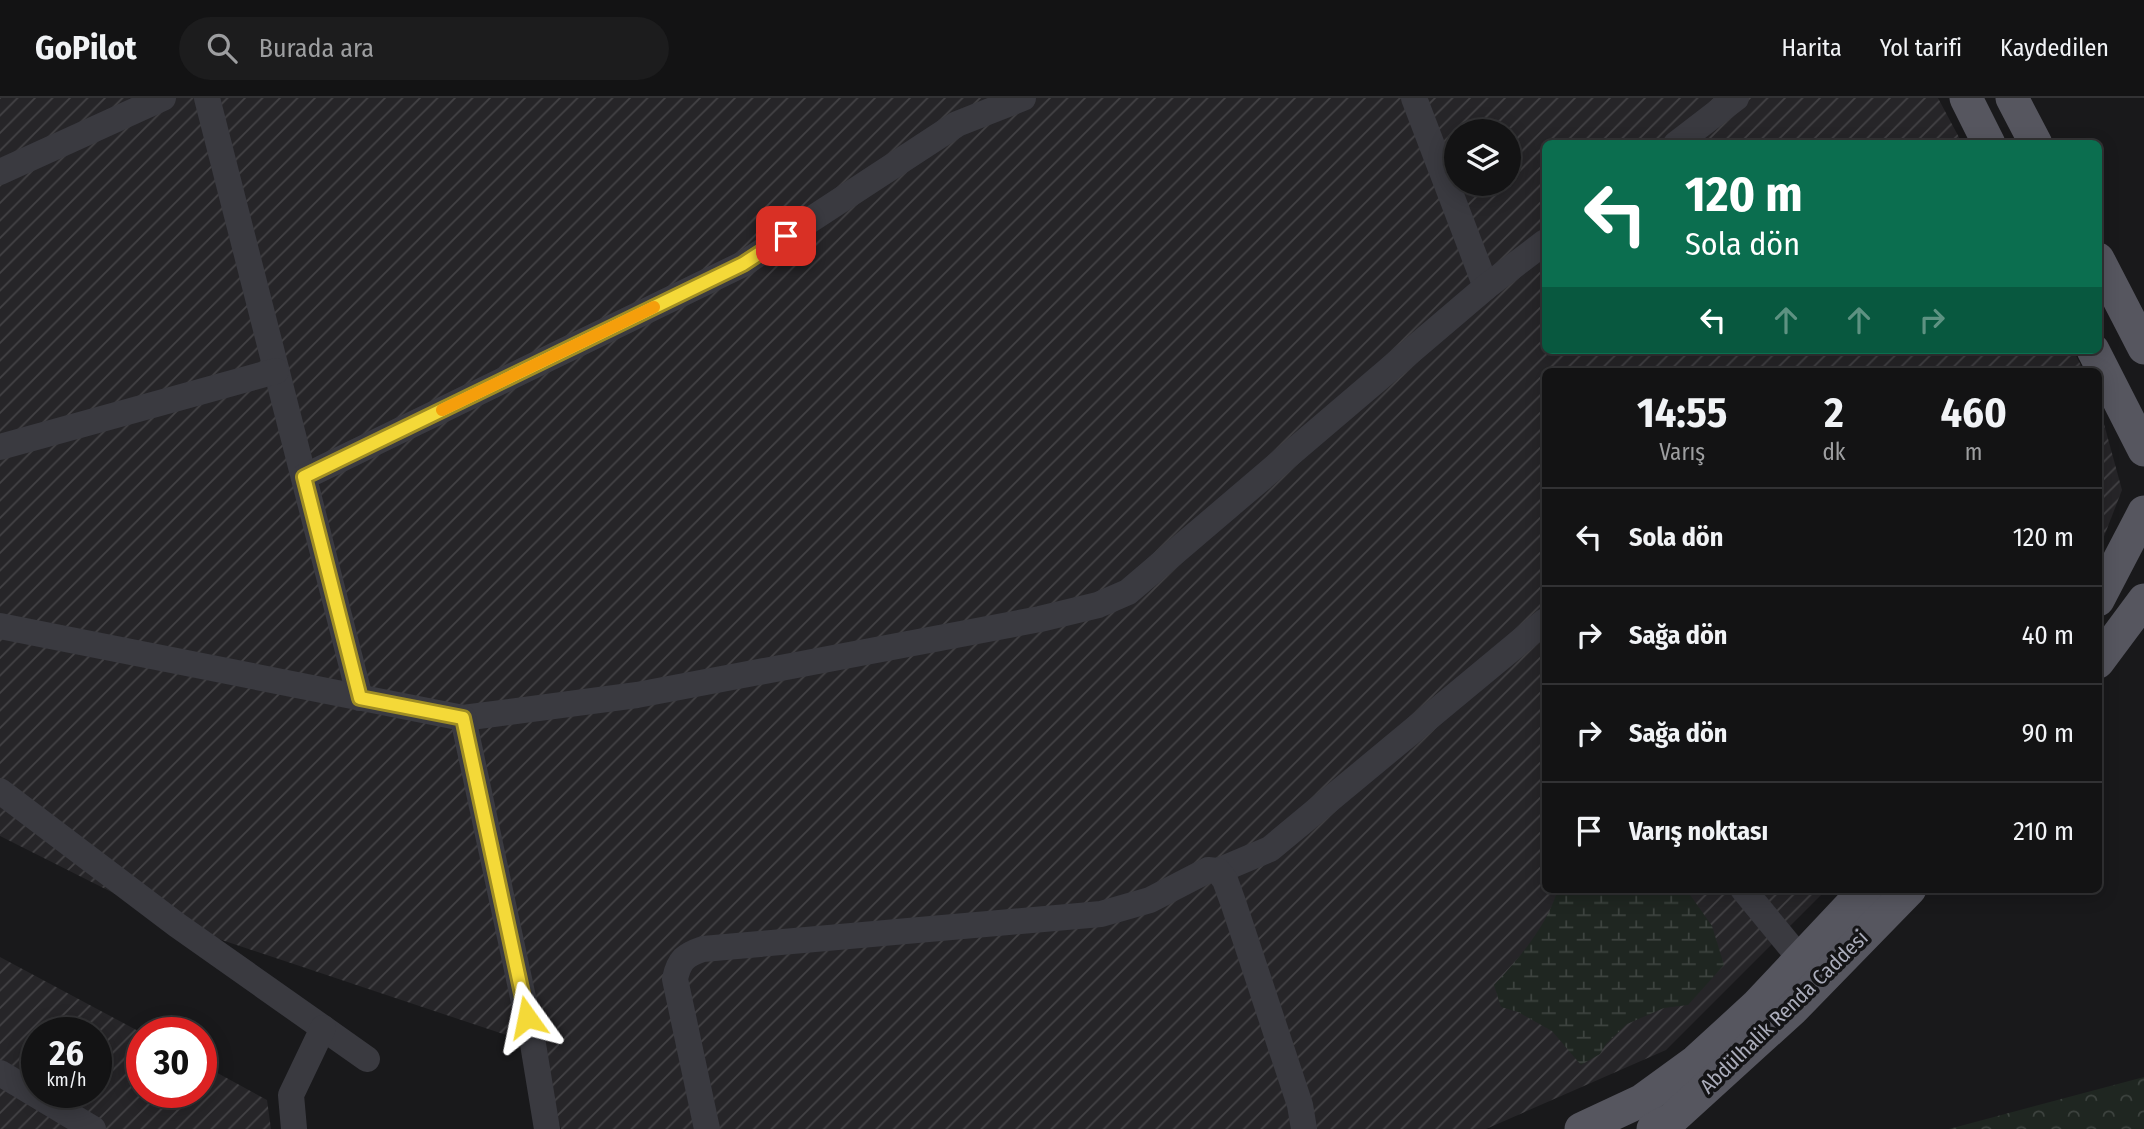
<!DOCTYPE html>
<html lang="tr">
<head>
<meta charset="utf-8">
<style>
	body { margin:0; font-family:"Fira Sans Condensed",sans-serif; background:#1c1c1d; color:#f1f3f6; height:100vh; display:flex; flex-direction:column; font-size:26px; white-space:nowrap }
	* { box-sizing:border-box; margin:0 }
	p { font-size:23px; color:#9d9ea0 }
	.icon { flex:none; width:38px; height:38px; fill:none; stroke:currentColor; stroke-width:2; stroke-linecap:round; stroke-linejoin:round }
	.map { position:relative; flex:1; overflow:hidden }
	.side { position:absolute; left:1542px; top:270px; width:560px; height:525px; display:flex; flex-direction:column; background:#131314; border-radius:10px; box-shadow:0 4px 18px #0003,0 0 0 2px #323234 }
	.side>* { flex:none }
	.hud { position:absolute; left:1542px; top:42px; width:560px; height:214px; border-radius:10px; box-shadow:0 4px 18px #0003,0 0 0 2px #323234; background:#0b6e4f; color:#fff; overflow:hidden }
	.buttons { position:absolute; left:1444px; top:21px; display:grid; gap:14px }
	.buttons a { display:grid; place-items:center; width:77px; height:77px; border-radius:50%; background:#131314; box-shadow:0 4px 18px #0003,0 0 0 2px #323234; font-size:35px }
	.speed { position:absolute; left:21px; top:919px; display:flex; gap:14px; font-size:35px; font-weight:700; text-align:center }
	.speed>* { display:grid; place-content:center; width:91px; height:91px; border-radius:50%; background:#131314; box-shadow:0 4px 18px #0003,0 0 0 2px #323234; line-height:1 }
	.speed small { font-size:18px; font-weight:400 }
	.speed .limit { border:10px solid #d22; background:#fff; color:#111 }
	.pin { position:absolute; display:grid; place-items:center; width:60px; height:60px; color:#fff; margin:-30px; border-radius:14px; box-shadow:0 4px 10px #0006 }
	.me { position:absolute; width:77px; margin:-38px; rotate:348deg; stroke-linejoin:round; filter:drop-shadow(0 0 5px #0008) }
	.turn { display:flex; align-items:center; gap:24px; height:147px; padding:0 28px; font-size:32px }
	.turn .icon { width:91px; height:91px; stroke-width:2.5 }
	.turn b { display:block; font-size:49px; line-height:60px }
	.lanes { display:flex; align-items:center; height:66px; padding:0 28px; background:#0003; justify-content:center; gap:35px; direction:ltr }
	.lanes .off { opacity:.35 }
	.eta { display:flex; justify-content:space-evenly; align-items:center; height:119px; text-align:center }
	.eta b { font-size:42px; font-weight:700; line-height:49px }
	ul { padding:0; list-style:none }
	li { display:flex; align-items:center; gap:21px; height:98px; padding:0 28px; border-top:2px solid #323234 }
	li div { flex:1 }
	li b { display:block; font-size:26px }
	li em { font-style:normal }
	header { display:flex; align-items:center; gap:42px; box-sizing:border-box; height:98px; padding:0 35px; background:#131314; border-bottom:2px solid #323234 }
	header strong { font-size:33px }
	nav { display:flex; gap:38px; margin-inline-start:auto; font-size:24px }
	.search { width:490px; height:63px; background:#1c1c1d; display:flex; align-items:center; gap:18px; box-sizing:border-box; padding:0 24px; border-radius:38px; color:#9d9ea0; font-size:26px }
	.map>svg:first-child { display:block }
</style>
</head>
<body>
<header>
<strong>GoPilot</strong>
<div class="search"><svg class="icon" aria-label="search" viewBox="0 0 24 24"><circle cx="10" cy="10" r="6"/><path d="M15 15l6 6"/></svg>Burada ara</div>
<nav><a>Harita</a><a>Yol tarifi</a><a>Kaydedilen</a></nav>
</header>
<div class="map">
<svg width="2144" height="1031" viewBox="0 0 2144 1031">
	<defs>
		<pattern id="industrial-furrows" width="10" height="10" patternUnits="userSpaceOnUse" patternTransform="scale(1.75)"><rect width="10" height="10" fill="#262528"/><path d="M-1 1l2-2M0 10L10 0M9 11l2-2" fill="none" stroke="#434245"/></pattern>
		<pattern id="forest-crowns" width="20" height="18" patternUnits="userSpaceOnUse" patternTransform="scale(1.75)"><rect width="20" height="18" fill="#1f2621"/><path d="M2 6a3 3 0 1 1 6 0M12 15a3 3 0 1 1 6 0" fill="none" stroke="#3d433f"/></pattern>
		<pattern id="wetland-marsh" width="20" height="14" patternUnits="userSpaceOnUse" patternTransform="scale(1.75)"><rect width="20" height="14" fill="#1f2621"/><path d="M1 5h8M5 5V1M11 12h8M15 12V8" fill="none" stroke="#3d433f"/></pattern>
	</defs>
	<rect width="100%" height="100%" fill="#19191b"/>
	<g fill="url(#industrial-furrows)" fill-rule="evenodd">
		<path d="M 0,0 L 1938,0 L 1962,45 L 1545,46 L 1545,252 L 2073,252 L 2084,273 L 1545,273 L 1545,791 L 1827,791 L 1666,952 L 1486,1031 L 561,1031 L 533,946 L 177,827 L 0,738 ZM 1456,33 L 1508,33 L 1508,86 L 1456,86 Z"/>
		<path d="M 2098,304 L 2122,392 L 2098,454 Z"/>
		<path d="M 0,859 L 142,935 L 142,994 L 201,994 L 201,966 L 267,1002 L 271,1031 L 0,1031 ZM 37,934 L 96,934 L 96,994 L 37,994 Z"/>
	</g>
	<path fill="url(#forest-crowns)" d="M 2144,979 L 2144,1031 L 1949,1031 Z"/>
	<path fill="url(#wetland-marsh)" d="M 1558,791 L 1686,791 L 1712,828 L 1724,867 L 1688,907 L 1664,910 L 1627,926 L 1606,946 L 1600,956 L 1581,967 L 1552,933 L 1518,914 L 1501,909 L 1494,887 C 1520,859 1547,828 1558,791 Z"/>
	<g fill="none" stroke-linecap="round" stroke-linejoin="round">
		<g stroke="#3a3a40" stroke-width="26">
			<path d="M 207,0 L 360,600"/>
			<path d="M 1414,0 L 1486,189"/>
			<path d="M 1676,46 L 1736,0"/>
			<path d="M 0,74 L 163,0"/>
			<path d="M 0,349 L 276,273"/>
			<path d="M 304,379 L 743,166 L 957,26 L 1023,0"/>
			<path d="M 0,528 L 463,620 L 637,597 L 1040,521 L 1098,507 L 1128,494 L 1486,189 L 1545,144"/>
			<path d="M 463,620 L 533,946 L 547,1031"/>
			<path d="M 0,693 L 177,827 L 367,961"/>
			<path d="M 1218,773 L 1270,751 L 1545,523"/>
			<path d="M 1743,791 L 1812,875"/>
			<path d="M 0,975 L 93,1031"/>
			<path d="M 294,1031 L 291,997 L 323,930"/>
			<path d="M 707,1031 L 675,881 C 679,862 685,857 703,851 L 1101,816 L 1150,802 L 1208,772 L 1218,773 L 1225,782 L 1234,807 L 1300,1007 L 1304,1031"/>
		</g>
		<g stroke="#56565f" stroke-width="33">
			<path d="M 1966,0 L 1989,46"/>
			<path d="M 2012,0 L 2036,46"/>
			<path d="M 2098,161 L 2144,250"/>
			<path d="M 2093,252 L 2144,352"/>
			<path d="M 2098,502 L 2144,414"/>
			<path d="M 2098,564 L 2144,502"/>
			<path d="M 1581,1031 L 1641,1003 L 1696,963 L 1756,908 L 1866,791"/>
			<path d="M 1653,1031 L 1672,1021 L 1793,911 L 1910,791"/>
		</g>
	</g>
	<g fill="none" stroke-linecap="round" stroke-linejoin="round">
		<defs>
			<path id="route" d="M 527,919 L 463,620 L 360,600 L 304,379 L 743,166 L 786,138"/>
		</defs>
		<use href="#route" stroke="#9f8d24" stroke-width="18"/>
		<use href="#route" stroke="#f4d938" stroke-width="12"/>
		<path stroke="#f59e0b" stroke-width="12" d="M 442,312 L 654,209"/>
	</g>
	<g text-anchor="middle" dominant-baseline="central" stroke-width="7" stroke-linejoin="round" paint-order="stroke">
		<g font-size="21" fill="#abadbb" stroke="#141416">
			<text transform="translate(1784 914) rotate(-44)">Abdülhalik Renda Caddesi</text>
		</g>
	</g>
</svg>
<div class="buttons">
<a><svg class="icon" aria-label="layers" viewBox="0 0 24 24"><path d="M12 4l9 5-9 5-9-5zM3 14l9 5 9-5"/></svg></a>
</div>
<div class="speed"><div>26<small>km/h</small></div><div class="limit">30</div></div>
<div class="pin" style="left:786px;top:138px;background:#d93025"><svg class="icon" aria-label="arrive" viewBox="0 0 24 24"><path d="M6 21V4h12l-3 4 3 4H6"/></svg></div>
<svg class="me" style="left:527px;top:919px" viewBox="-20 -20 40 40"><path d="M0-17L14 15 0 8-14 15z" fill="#f4d938" stroke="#fff" stroke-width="4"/></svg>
<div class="hud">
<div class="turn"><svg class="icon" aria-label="left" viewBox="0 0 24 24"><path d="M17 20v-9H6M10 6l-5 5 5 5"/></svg><div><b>120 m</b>Sola dön</div></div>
<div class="lanes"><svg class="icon" aria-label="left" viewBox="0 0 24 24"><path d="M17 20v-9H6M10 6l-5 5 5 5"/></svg><svg class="icon off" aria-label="ahead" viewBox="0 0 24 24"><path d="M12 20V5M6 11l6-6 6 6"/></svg><svg class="icon off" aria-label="ahead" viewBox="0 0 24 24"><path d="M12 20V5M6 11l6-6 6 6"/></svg><svg class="icon off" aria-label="right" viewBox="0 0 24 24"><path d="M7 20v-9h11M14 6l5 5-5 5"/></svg></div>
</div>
<section class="side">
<div class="eta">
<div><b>14:55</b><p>Varış</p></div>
<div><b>2</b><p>dk</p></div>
<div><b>460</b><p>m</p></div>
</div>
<ul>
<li><svg class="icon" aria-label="left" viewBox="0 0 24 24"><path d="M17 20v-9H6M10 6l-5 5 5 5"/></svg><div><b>Sola dön</b></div><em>120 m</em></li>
<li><svg class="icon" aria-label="right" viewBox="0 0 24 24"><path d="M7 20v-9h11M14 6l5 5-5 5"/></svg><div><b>Sağa dön</b></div><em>40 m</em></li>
<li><svg class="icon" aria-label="right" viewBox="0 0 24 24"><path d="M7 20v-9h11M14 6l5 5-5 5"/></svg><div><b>Sağa dön</b></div><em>90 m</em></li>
<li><svg class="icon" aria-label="arrive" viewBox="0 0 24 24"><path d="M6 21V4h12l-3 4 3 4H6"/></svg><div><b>Varış noktası</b></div><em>210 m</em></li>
</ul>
</section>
</div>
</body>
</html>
